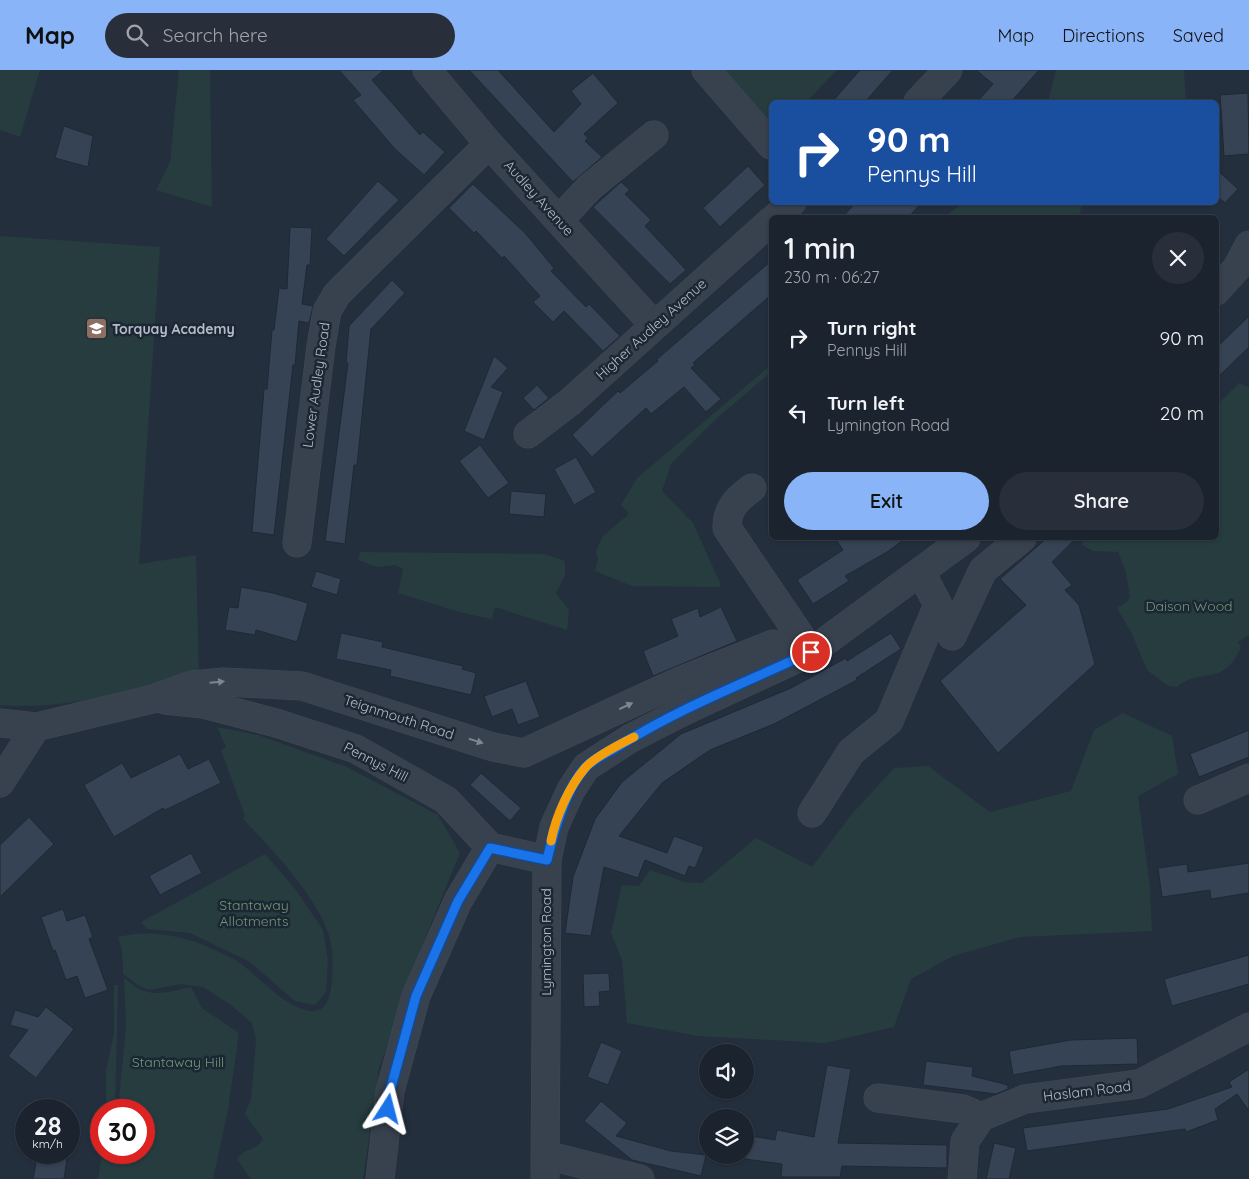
<!DOCTYPE html>
<html lang="en">
<head>
<meta charset="utf-8">
<style>
	body { margin:0; font-family:Quicksand,sans-serif; background:#282f3a; color:#f1f3f6; height:100vh; display:flex; flex-direction:column; font-size:19px; white-space:nowrap }
	* { box-sizing:border-box; margin:0 }
	p { font-size:16px; color:#a0a4aa }
	.icon { flex:none; width:28px; height:28px; fill:none; stroke:currentColor; stroke-width:2; stroke-linecap:round; stroke-linejoin:round }
	.map { position:relative; flex:1; overflow:hidden }
	.details { position:absolute; left:769px; top:145px; width:450px; height:325px; display:flex; flex-direction:column; background:#1b232e; border-radius:8px; box-shadow:0 1px 4px #0004,0 0 0 1px #39404a }
	.details>* { flex:none }
	.top-card { position:absolute; left:769px; top:30px; width:450px; height:105px; border-radius:8px; box-shadow:0 1px 4px #0004,0 0 0 1px #39404a; background:#1a4fa0; color:#fff; overflow:hidden }
	.controls { position:absolute; left:699px; top:974px; display:grid; gap:10px }
	.controls a { display:grid; place-items:center; width:55px; height:55px; border-radius:50%; background:#1b232e; box-shadow:0 1px 4px #0004,0 0 0 1px #39404a; font-size:25px }
	.speed { position:absolute; left:15px; top:1029px; display:flex; gap:10px; font-size:25px; font-weight:700; text-align:center }
	.speed>* { display:grid; place-content:center; width:65px; height:65px; border-radius:50%; background:#1b232e; box-shadow:0 1px 4px #0004,0 0 0 1px #39404a; line-height:1 }
	.speed small { font-size:12px; font-weight:400 }
	.speed .limit { border:8px solid #d22; background:#fff; color:#111 }
	.pin { position:absolute; display:grid; place-items:center; width:42px; height:42px; color:#fff; margin:-21px; border:2px solid #fff; border-radius:50%; box-shadow:0 1px 5px #0007 }
	.me { position:absolute; width:55px; margin:-28px; rotate:9deg; stroke-linejoin:round; filter:drop-shadow(0 0 4px #0008) }
	.turn { display:flex; align-items:center; gap:18px; height:105px; padding:0 15px; font-size:22px }
	.turn .icon { width:65px; height:65px; stroke-width:2.5 }
	.turn b { display:block; font-size:35px; line-height:42px }
	.round { display:grid; place-items:center; flex:none; width:52px; height:52px; border-radius:26px; background:#282f3a }
	.head { display:flex; align-items:center; justify-content:space-between; height:85px; padding:0 15px }
	h1 { font-size:30px; font-weight:600; line-height:38px }
	.action { display:flex; gap:10px; margin-top:auto; padding:10px 15px }
	.action a { flex:1; height:58px; border-radius:30px; background:#8ab4f8; color:#111; font-size:20px; font-weight:600; line-height:58px; text-align:center }
	.action a+a { background:#282f3a; color:#f1f3f6 }
	ul { padding:0; list-style:none }
	li { display:flex; align-items:center; gap:15px; height:75px; padding:0 15px }
	li div { flex:1 }
	li b { display:block; font-size:19px }
	li em { font-style:normal }
	header { display:flex; align-items:center; gap:30px; box-sizing:border-box; height:70px; padding:0 25px; background:#8ab4f8; color:#111 }
	header strong { font-size:24px }
	nav { display:flex; gap:28px; margin-inline-start:auto; font-size:18px }
	.search { width:350px; height:45px; background:#282f3a; display:flex; align-items:center; gap:12px; box-sizing:border-box; padding:0 18px; border-radius:28px; color:#a0a4aa; font-size:19px }
	.map>svg:first-child { display:block }
</style>
</head>
<body>
<header>
<strong>Map</strong>
<div class="search"><svg class="icon" aria-label="search" viewBox="0 0 24 24"><circle cx="10" cy="10" r="6"/><path d="M15 15l6 6"/></svg>Search here</div>
<nav><a>Map</a><a>Directions</a><a>Saved</a></nav>
</header>
<div class="map">
<svg width="1249" height="1109" viewBox="0 0 1249 1109">
	<rect width="100%" height="100%" fill="#242f3e"/>
	<g fill="#263c3f">
		<path d="M 0,0 L 40,0 L 20,67 L 0,60 Z"/>
		<path d="M 179,0 L 210,0 L 212,137 L 156,120 L 170,92 Z"/>
		<path d="M 697,0 L 837,0 L 806,32 L 771,32 L 771,69 Z"/>
		<path d="M 1056,0 L 1184,0 L 1186,32 L 1048,32 Z"/>
		<path d="M 962,133 L 962,132 L 1082,133 L 1079,147 L 945,147 Z"/>
		<path d="M 0,166 L 160,177 L 139,494 L 196,485 L 199,605 C 141,620 59,641 0,635 Z"/>
		<path d="M 771,295 L 771,302 L 715,350 L 671,394 L 662,421 L 693,453 L 721,515 L 719,517 L 632,516 L 595,501 L 598,489 L 596,481 L 603,466 L 629,444 L 621,435 L 637,408 Z"/>
		<path d="M 1239,313 L 1249,317 L 1249,565 L 1238,572 L 1241,577 C 1223,618 1203,596 1177,617 L 1168,616 L 1147,600 L 1131,562 L 1117,538 L 1127,532 L 1130,527 L 1126,502 L 1118,482 L 1093,481 L 1081,474 L 1087,468 L 1216,468 L 1216,336 Z"/>
		<path d="M 360,482 L 545,484 L 565,491 L 565,505 L 556,523 L 569,540 L 567,560 L 495,537 L 492,549 C 460,544 429,532 398,523 L 403,499 L 395,495 L 377,497 L 358,490 Z"/>
		<path d="M 1123,643 L 1172,666 L 1178,704 L 1138,726 L 1150,817 L 1152,861 L 1020,867 L 953,886 L 911,909 L 894,957 L 825,973 L 698,966 L 627,953 L 622,890 L 611,863 L 622,815 L 639,816 L 650,800 L 685,812 L 702,813 L 756,768 L 812,797 L 851,745 L 894,698 L 928,696 L 990,742 L 1071,721 L 1094,660 Z"/>
		<path d="M 217,657 L 258,665 L 347,697 L 438,745 L 460,783 L 424,871 L 379,998 L 363,1109 L 251,1109 L 237,1089 C 243,1078 257,1081 263,1069 L 245,1044 L 251,1029 L 256,970 L 252,953 L 231,935 L 203,917 L 180,914 L 150,920 L 141,917 L 123,904 L 122,881 L 118,867 C 160,857 198,870 235,890 C 257,902 293,951 321,939 C 334,933 333,894 332,881 C 330,839 271,778 242,748 L 245,746 L 221,680 L 226,677 Z"/>
		<path d="M 265,784 L 296,820 L 323,860 L 328,891 L 326,922 L 315,935 L 295,931 L 250,892 L 190,863 L 147,859 L 141,852 Z"/>
		<path d="M 124,907 C 145,930 165,923 191,917 L 202,938 L 239,963 L 228,1040 L 213,1109 L 98,1109 L 102,1083 L 144,1082 L 144,1040 L 118,1040 L 126,958 Z"/>
		<path d="M 114,915 L 118,915 L 115,1040 L 106,1040 L 106,1000 L 114,964 Z"/>
	</g>
	<g fill="#364354" stroke="#1f2835">
		<path d="M 339,0 L 384,0 L 372,10 L 420,65 L 423,62 L 445,82 L 424,105 L 395,79 L 353,30 L 361,25 Z"/>
		<path d="M 469,0 L 498,0 L 554,62 L 581,34 L 571,21 L 593,3 L 618,33 L 584,64 L 588,68 L 585,71 L 602,87 L 573,112 Z"/>
		<path d="M 860,0 L 893,0 L 865,32 L 832,32 Z"/>
		<path d="M 976,0 L 1039,0 L 1011,32 L 977,32 L 993,14 Z"/>
		<path d="M 1248,23 L 1249,84 L 1224,86 L 1220,25 Z"/>
		<path d="M 64,56 L 93,66 L 88,97 L 55,88 Z"/>
		<path d="M 748,96 L 765,115 L 720,157 L 703,138 Z"/>
		<path d="M 1216,99 L 1238,119 L 1225,133 L 1216,125 Z"/>
		<path d="M 378,111 L 399,130 L 344,186 L 326,169 Z"/>
		<path d="M 621,112 L 630,120 L 625,124 L 651,150 L 645,156 L 686,200 L 670,214 L 593,137 Z"/>
		<path d="M 473,114 L 526,164 L 554,198 L 551,201 L 586,237 L 589,234 L 620,266 L 603,281 L 564,241 L 553,252 L 533,232 L 540,226 L 504,186 L 502,188 L 476,161 L 474,163 L 449,138 Z"/>
		<path d="M 856,132 L 922,132 L 908,148 L 842,148 Z"/>
		<path d="M 290,157 L 312,158 L 310,195 L 307,195 L 302,234 L 313,236 L 309,253 L 299,251 L 295,295 L 293,295 L 274,465 L 252,462 L 264,319 L 267,319 L 272,260 L 274,260 L 279,218 L 287,219 Z"/>
		<path d="M 771,191 L 771,225 L 693,293 L 695,295 L 691,298 L 721,329 L 706,342 L 684,317 L 651,344 L 646,338 L 592,387 L 572,365 L 618,321 L 620,323 L 658,291 L 656,290 Z"/>
		<path d="M 392,210 L 405,223 L 371,259 L 357,395 L 354,395 L 345,474 L 325,471 L 348,293 L 346,293 L 349,256 Z"/>
		<path d="M 1249,246 L 1249,277 L 1216,309 L 1216,278 Z"/>
		<path d="M 494,286 L 508,298 L 491,317 L 503,322 L 484,370 L 464,361 Z"/>
		<path d="M 537,315 L 549,328 L 534,340 L 523,328 Z"/>
		<path d="M 480,375 L 509,413 L 488,428 L 459,391 Z"/>
		<path d="M 576,387 L 596,422 L 574,435 L 554,399 Z"/>
		<path d="M 511,421 L 546,424 L 544,447 L 509,444 Z"/>
		<path d="M 835,468 L 906,468 L 887,482 L 845,506 L 849,511 L 813,534 L 797,510 L 843,480 Z"/>
		<path d="M 1047,468 L 1076,468 L 1052,492 L 1072,515 L 1065,520 L 1079,535 L 1095,594 L 998,683 L 940,611 L 1026,535 L 1000,509 Z"/>
		<path d="M 316,501 L 341,509 L 337,525 L 311,517 Z"/>
		<path d="M 241,517 L 273,523 L 308,533 L 297,572 L 256,560 L 255,565 L 225,560 L 229,537 L 238,538 Z"/>
		<path d="M 721,537 L 737,571 L 653,606 L 643,581 L 678,566 L 671,549 L 698,538 L 700,547 Z"/>
		<path d="M 341,563 L 383,572 L 382,577 L 463,596 L 462,599 L 476,603 L 471,625 L 390,606 L 391,600 L 336,589 Z"/>
		<path d="M 891,563 L 901,579 L 856,608 L 857,610 L 774,654 L 710,680 L 662,713 L 619,766 L 667,783 L 674,766 L 704,777 L 695,798 L 689,796 L 685,806 L 645,790 L 638,808 L 604,797 L 591,866 L 565,863 L 573,807 L 595,749 L 622,712 L 681,664 L 791,618 L 846,588 L 847,591 Z"/>
		<path d="M 526,611 L 540,647 L 518,655 L 512,639 L 492,647 L 484,626 Z"/>
		<path d="M 1249,660 L 1249,687 L 1199,707 L 1190,684 Z"/>
		<path d="M 180,684 L 188,699 L 209,689 L 221,713 L 165,740 L 163,738 L 114,767 L 84,715 L 122,693 L 131,708 Z"/>
		<path d="M 481,703 L 521,738 L 510,751 L 470,715 Z"/>
		<path d="M 29,747 L 54,774 L 0,827 L 0,775 Z"/>
		<path d="M 191,783 L 202,803 L 160,825 L 149,806 Z"/>
		<path d="M 1249,793 L 1249,823 L 1211,829 L 1210,820 L 1162,827 L 1158,798 L 1187,794 L 1188,802 Z"/>
		<path d="M 63,839 L 67,851 L 85,845 L 93,867 L 89,869 L 108,920 L 85,928 L 77,906 L 66,910 L 55,880 L 53,881 L 41,847 Z"/>
		<path d="M 1249,885 L 1249,914 L 1172,936 L 1164,909 Z"/>
		<path d="M 609,903 L 610,921 L 599,922 L 600,936 L 584,937 L 583,904 Z"/>
		<path d="M 46,937 L 74,959 L 36,1008 L 8,986 L 28,960 L 10,955 L 15,940 L 38,947 Z"/>
		<path d="M 1137,968 L 1138,994 L 1062,996 L 1013,1005 L 1009,981 L 1071,970 Z"/>
		<path d="M 601,972 L 622,981 L 608,1015 L 587,1007 Z"/>
		<path d="M 926,991 L 973,997 L 972,1006 L 1008,1015 L 1008,1019 L 996,1024 L 923,1015 Z"/>
		<path d="M 827,995 L 851,999 L 838,1073 L 947,1075 L 947,1098 L 842,1096 L 840,1107 L 781,1107 L 782,1094 L 745,1089 L 745,1065 L 775,1070 L 777,1060 L 814,1067 Z"/>
		<path d="M 1249,999 L 1249,1041 L 1237,1024 L 1215,1039 L 1218,1050 L 1186,1062 L 1185,1059 L 1027,1081 L 1023,1058 L 1168,1039 L 1232,1017 L 1229,1012 Z"/>
		<path d="M 601,1031 L 627,1053 L 616,1066 L 671,1081 L 706,1085 L 701,1106 L 632,1090 L 584,1051 Z"/>
		<path d="M 994,1073 L 1016,1078 L 1009,1109 L 986,1109 Z"/>
		<path d="M 38,1082 L 68,1082 L 64,1109 L 33,1109 Z"/>
	</g>
	<g fill="none" stroke-linecap="round" stroke-linejoin="round">
		<defs>
			<g id="minor">
				<path d="M 427,0 L 489,74 L 654,255"/>
				<path d="M 706,0 L 771,75"/>
				<path d="M 918,32 L 948,0"/>
				<path d="M 775,148 L 792,132"/>
				<path d="M 559,150 L 590,117 L 654,65"/>
				<path d="M 1216,221 L 1237,198 L 1249,175"/>
				<path d="M 528,364 L 570,332 L 771,151"/>
				<path d="M 752,418 C 737,429 727,438 727,458 L 811,582"/>
				<path d="M 297,473 L 321,276 L 327,241 L 337,224 L 489,74"/>
				<path d="M 952,566 L 983,500 L 1022,468"/>
				<path d="M 165,630 L 203,634 L 276,653 L 356,679 L 446,730 L 490,777 L 547,790"/>
				<path d="M 0,653 L 36,657 L 153,629 L 192,615 L 224,612 L 302,616 L 493,677 L 524,683 L 682,610 L 773,574 L 811,582"/>
				<path d="M 0,713 L 36,657"/>
				<path d="M 1198,730 L 1249,708"/>
				<path d="M 812,743 L 851,682 L 889,651 L 938,535 L 921,502"/>
				<path d="M 878,1028 L 963,1039 L 981,1047"/>
				<path d="M 546,1085 L 640,1109"/>
				<path d="M 380,1109 L 390,1021 L 416,926 L 458,831 L 490,777"/>
				<path d="M 545,1109 L 547,790 L 554,757 L 571,720 L 586,697 L 631,668 L 684,641 L 811,582 L 966,468"/>
				<path d="M 962,1109 L 965,1071 L 981,1047 L 1025,1029 L 1139,1014 L 1249,957"/>
			</g>
		</defs>
		<use href="#minor" stroke="#414a57" stroke-width="29"/>
		<use href="#minor" stroke="#38414e" stroke-width="28"/>
	</g>
	<defs><path id="oneway-solid" d="M-6-.8H1V-3.2L6.5 0L1 3.2V.8H-6Z" transform="scale(1.25)"/></defs>
	<g fill="#7c8592">
		<use href="#oneway-solid" transform="translate(217 612) rotate(-5)"/>
		<use href="#oneway-solid" transform="translate(626 636) rotate(-25)"/>
		<use href="#oneway-solid" transform="translate(476 671) rotate(18)"/>
	</g>
	<g fill="none" stroke-linecap="round" stroke-linejoin="round">
		<defs>
			<path id="route" d="M 388,1039 L 390,1021 L 416,926 L 458,831 L 490,778 L 547,790 C 553,764 567,715 587,696 C 595,688 609,682 619,676 C 679,638 747,612 811,582"/>
		</defs>
		<use href="#route" stroke="#114b97" stroke-width="12"/>
		<use href="#route" stroke="#1a73e8" stroke-width="9"/>
		<path stroke="#f59e0b" stroke-width="9" d="M 551,771 C 556,746 569,717 585,698 C 594,687 622,673 634,667"/>
	</g>
	<defs>
		<symbol id="school-square" viewBox="-11 -11 22 22"><rect x="-9" y="-9" width="18" height="18" rx="4" fill="#8d6e63" stroke="#1d2633"/><path d="M0-5L7-2L0 1L-7-2ZM-4 1L0 2.5L4 1V4Q0 6-4 4Z" fill="#fff"/></symbol>
	</defs>
	<g fill-rule="evenodd">
		<use href="#school-square" x="84" y="246" width="25" height="25"/>
	</g>
	<g text-anchor="middle" dominant-baseline="central" stroke-width="5" stroke-linejoin="round" paint-order="stroke">
		<g font-size="14" fill="#b4bcc9" stroke="#1d2633">
			<text transform="translate(539 128) rotate(48)">Audley Avenue</text>
			<text transform="translate(651 259) rotate(-42)">Higher Audley Avenue</text>
			<text transform="translate(316 315) rotate(-82)">Lower Audley Road</text>
			<text transform="translate(399 647) rotate(18)">Teignmouth Road</text>
			<text transform="translate(376 692) rotate(27)">Pennys Hill</text>
			<text transform="translate(546 872) rotate(-90)">Lymington Road</text>
			<text transform="translate(1087 1021) rotate(-7)">Haslam Road</text>
		</g>
		<g font-size="14" font-weight="bold" fill="#b4bcc9" stroke="#1d2633" text-anchor="start">
			<text x="112" y="259">Torquay Academy</text>
		</g>
		<g font-size="14" fill="#6b9a76" stroke="#1d2633">
			<text x="1189" y="536">Daison Wood</text>
			<text x="254" y="835">Stantaway<tspan x="254" dy="16">Allotments</tspan></text>
			<text x="178" y="992">Stantaway Hill</text>
		</g>
	</g>
</svg>
<div class="controls">
<a><svg class="icon" aria-label="sound" viewBox="0 0 24 24"><path d="M4 9h4l5-4v14l-5-4H4zM17 9q2 3 0 6"/></svg></a>
<a><svg class="icon" aria-label="layers" viewBox="0 0 24 24"><path d="M12 4l9 5-9 5-9-5zM3 14l9 5 9-5"/></svg></a>
</div>
<div class="speed"><div>28<small>km/h</small></div><div class="limit">30</div></div>
<div class="pin" style="left:811px;top:582px;background:#d93025"><svg class="icon" aria-label="arrive" viewBox="0 0 24 24"><path d="M6 21V4h12l-3 4 3 4H6"/></svg></div>
<svg class="me" style="left:388px;top:1039px" viewBox="-20 -20 40 40"><path d="M0-17L14 15 0 8-14 15z" fill="#1a73e8" stroke="#fff" stroke-width="4"/></svg>
<div class="top-card">
<div class="turn"><svg class="icon" aria-label="right" viewBox="0 0 24 24"><path d="M7 20v-9h11M14 6l5 5-5 5"/></svg><div><b>90 m</b>Pennys Hill</div></div>
</div>
<section class="details">
<div class="head"><div><h1>1 min</h1><p>230 m · 06:27</p></div><a class="round"><svg class="icon" aria-label="close" viewBox="0 0 24 24"><path d="M6 6l12 12M18 6L6 18"/></svg></a></div>
<ul>
<li><svg class="icon" aria-label="right" viewBox="0 0 24 24"><path d="M7 20v-9h11M14 6l5 5-5 5"/></svg><div><b>Turn right</b><p>Pennys Hill</p></div><em>90 m</em></li>
<li><svg class="icon" aria-label="left" viewBox="0 0 24 24"><path d="M17 20v-9H6M10 6l-5 5 5 5"/></svg><div><b>Turn left</b><p>Lymington Road</p></div><em>20 m</em></li>
</ul>
<div class="action"><a>Exit</a><a>Share</a></div>
</section>
</div>
</body>
</html>
